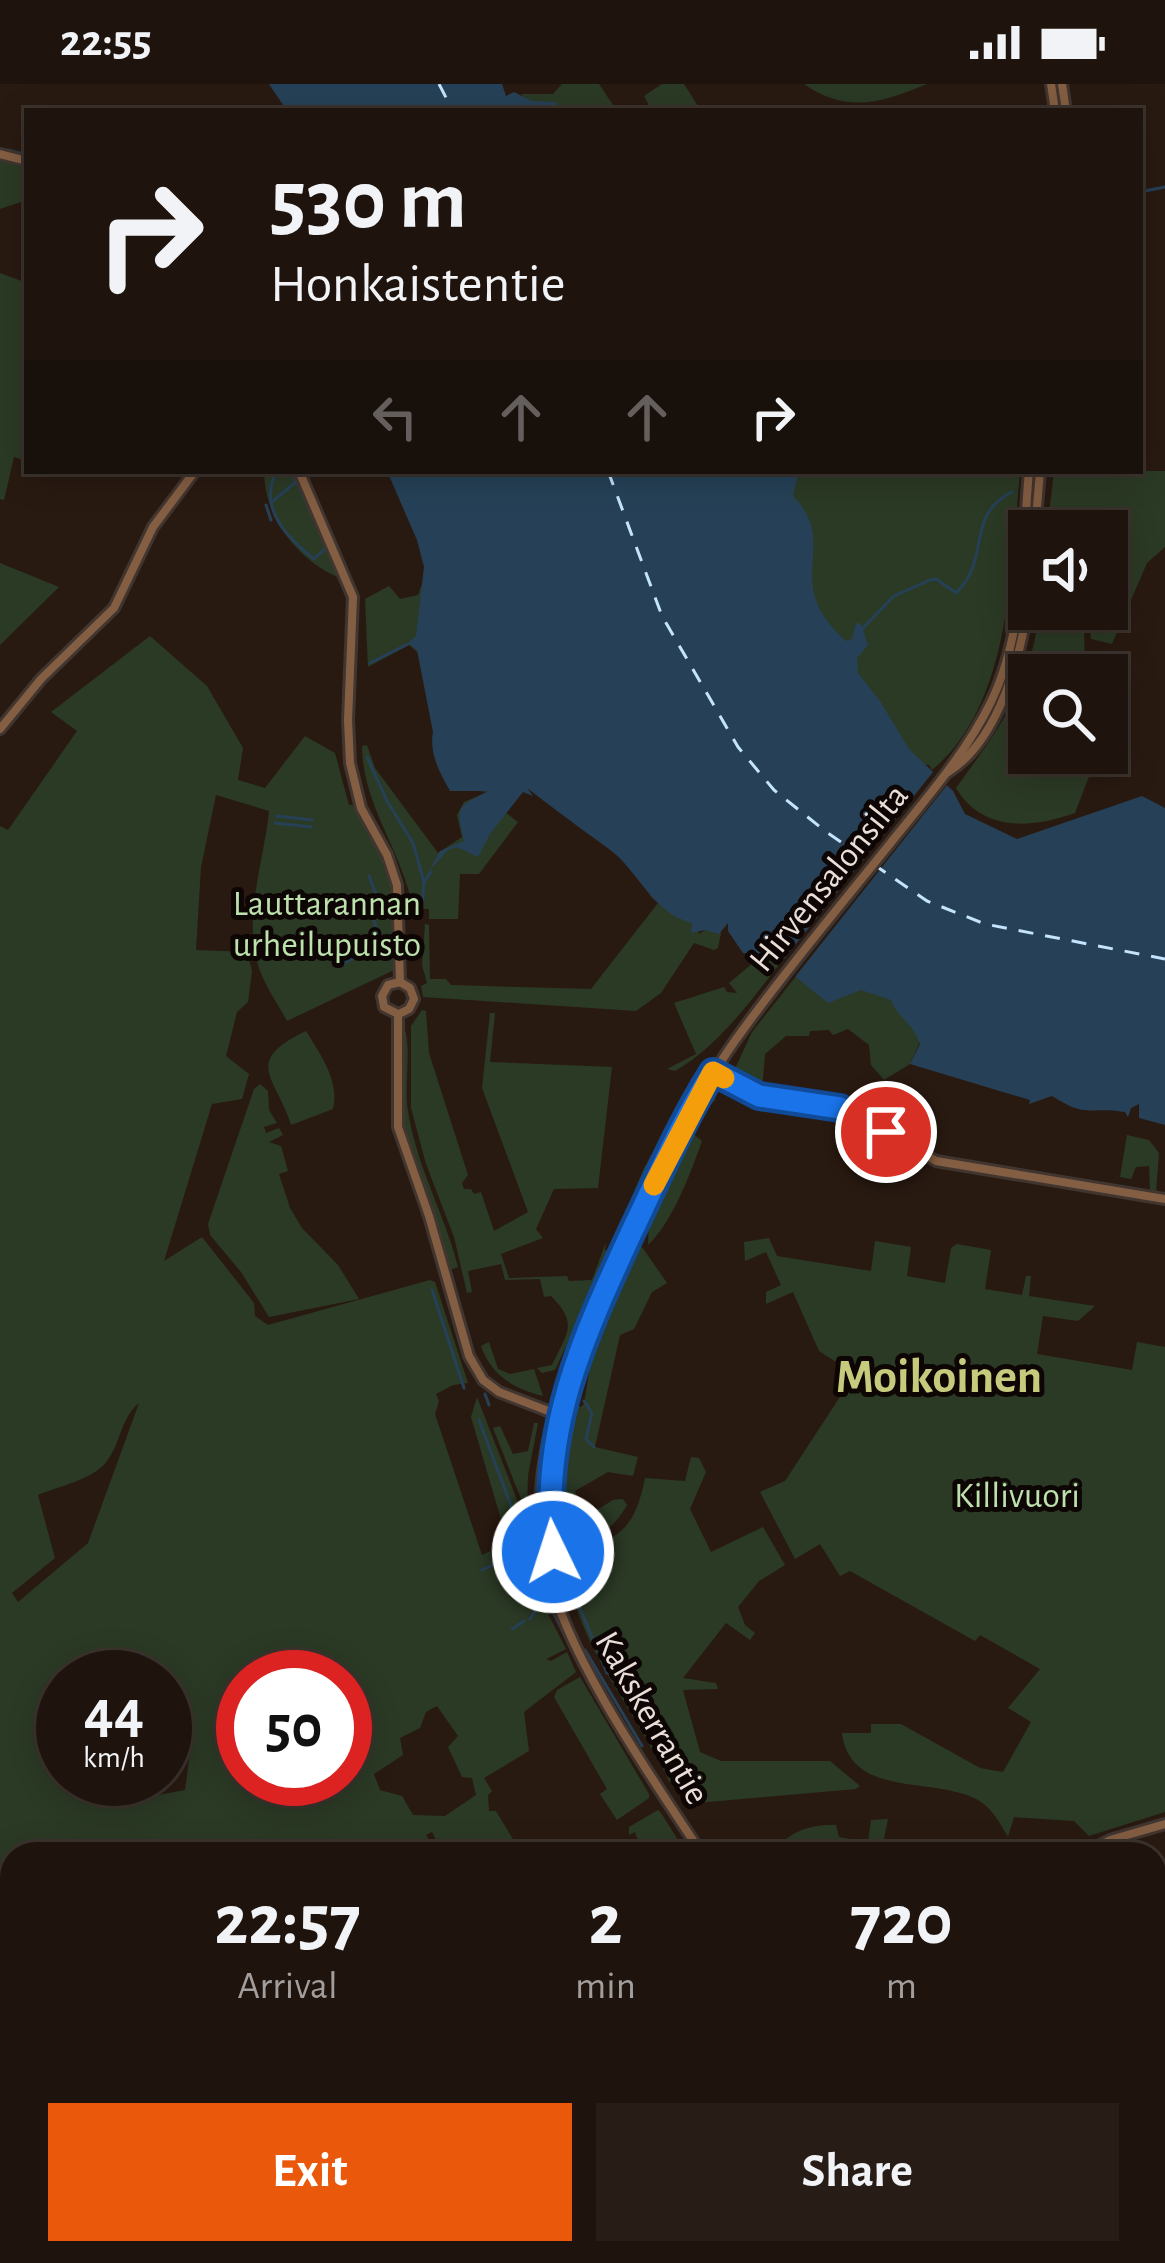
<!DOCTYPE html>
<html lang="en">
<head>
<meta charset="utf-8">
<style>
	body { margin:0; font-family:"Alegreya Sans",sans-serif; background:#271d16; color:#f1f3f6; height:100vh; display:flex; flex-direction:column; font-size:45px; white-space:nowrap }
	* { box-sizing:border-box; margin:0 }
	p { font-size:39px; color:#a19e9d }
	.icon { flex:none; width:66px; height:66px; fill:none; stroke:currentColor; stroke-width:2; stroke-linecap:round; stroke-linejoin:round }
	.map { position:relative; flex:1; overflow:hidden }
	.details { position:absolute; left:0px; top:1758px; width:1167px; height:423px; display:flex; flex-direction:column; background:#1f140d; border-radius:36px 36px 0 0; box-shadow:0 6px 30px #0003,0 0 0 3px #3c332e }
	.details>* { flex:none }
	.guide { position:absolute; left:24px; top:24px; width:1119px; height:366px; border-radius:0px; box-shadow:0 6px 30px #0003,0 0 0 3px #3c332e; background:#1f140d; color:#f1f3f6; overflow:hidden }
	.controls { position:absolute; left:1008px; top:426px; display:grid; gap:24px }
	.controls a { display:grid; place-items:center; width:120px; height:120px; border-radius:0px; background:#1f140d; box-shadow:0 6px 30px #0003,0 0 0 3px #3c332e; font-size:60px }
	.speed { position:absolute; left:36px; top:1566px; display:flex; gap:24px; font-size:60px; font-weight:700; text-align:center }
	.speed>* { display:grid; place-content:center; width:156px; height:156px; border-radius:50%; background:#1f140d; box-shadow:0 6px 30px #0003,0 0 0 3px #3c332e; line-height:1 }
	.speed small { font-size:30px; font-weight:400 }
	.speed .limit { border:18px solid #d22; background:#fff; color:#111 }
	.pin { position:absolute; display:grid; place-items:center; width:102px; height:102px; color:#fff; margin:-51px; border:6px solid #fff; border-radius:50%; box-shadow:0 3px 12px #0007 }
	.me { position:absolute; width:132px; margin:-66px; rotate:356deg; stroke-linejoin:round; filter:drop-shadow(0 0 9px #0008) }
	.turn { display:flex; align-items:center; gap:42px; height:252px; padding:0 48px; font-size:54px }
	.turn .icon { width:156px; height:156px; stroke-width:2.5 }
	.turn b { display:block; font-size:84px; line-height:102px }
	.lanes { display:flex; align-items:center; height:114px; padding:0 48px; background:#0003; justify-content:center; gap:60px; direction:ltr }
	.lanes .off { opacity:.35 }
	.eta { display:flex; justify-content:space-evenly; align-items:center; height:204px; text-align:center }
	.eta b { font-size:72px; font-weight:600; line-height:84px }
	.button { display:flex; gap:24px; margin-top:auto; padding:24px 48px }
	.button a { flex:1; height:138px; border-radius:0px; background:#ea580c; color:#fff; font-size:48px; font-weight:600; line-height:138px; text-align:center }
	.button a+a { background:#271d16; color:#f1f3f6 }
	.status { display:flex; justify-content:space-between; align-items:center; height:84px; padding:0 60px; background:#1f140d; direction:ltr }
	.status svg { height:33px; fill:currentColor }
	.map>svg:first-child { display:block }
</style>
</head>
<body>
<div class="status"><b>22:55</b><svg viewBox="0 0 49 12"><path d="M0 12V9h3v3zM5 12V6h3v6zM10 12V3h3v9zM15 12V0h3v12zM26 1h20v11H26zM47 4h2v5h-2z"/></svg></div>
<div class="map">
<svg width="1165" height="2179" viewBox="0 0 1165 2179">
	<rect width="100%" height="100%" fill="#291a11"/>
	<g fill="#2b3a25" fill-rule="evenodd">
		<path d="M 562,0 L 599,0 L 617,27 L 535,27 L 521,10 L 553,10 Z"/>
		<path d="M 662,0 L 684,0 L 701,27 L 652,27 L 644,12 Z"/>
		<path d="M 804,0 L 927,0 C 881,19 847,30 804,0 Z"/>
		<path d="M 0,76 L 27,82 L 27,116 L 0,125 Z"/>
		<path d="M 0,189 L 27,199 L 27,377 L 14,373 L 4,416 L 0,415 Z"/>
		<path d="M 264,387 L 294,387 L 342,495 C 299,478 264,434 264,387 Z"/>
		<path d="M 755,387 L 1020,387 C 1011,481 1012,621 932,686 L 929,681 L 885,678 Z"/>
		<path d="M 1054,387 L 1165,387 L 1165,463 L 1147,479 L 1112,560 L 1091,555 L 1088,533 L 1084,541 L 1085,591 L 1029,591 L 1029,669 L 1085,669 L 1090,690 L 1075,729 C 1033,744 983,749 956,704 C 1001,642 1030,604 1040,525 L 1107,525 L 1107,447 L 1047,447 Z"/>
		<path d="M 0,479 L 59,503 L 0,561 Z"/>
		<path d="M 425,492 L 428,493 L 417,568 L 409,561 L 368,583 L 365,515 L 389,502 L 400,515 L 418,511 Z"/>
		<path d="M 150,552 L 207,602 L 243,664 L 238,696 L 265,704 L 305,652 L 335,669 L 349,721 L 353,721 C 387,772 404,824 394,886 L 287,937 C 277,918 262,898 257,877 C 244,830 265,772 269,727 L 216,711 L 201,783 L 196,866 L 247,868 L 252,887 L 248,918 L 237,928 L 226,972 L 249,990 L 242,1015 L 212,1020 L 164,1177 L 202,1153 L 254,1219 L 255,1232 L 268,1241 L 430,1196 L 435,1198 L 468,1299 L 453,1301 L 436,1310 L 439,1317 L 435,1330 L 482,1471 L 508,1459 L 471,1333 L 477,1313 L 526,1439 L 541,1516 L 566,1565 L 546,1575 L 551,1577 L 567,1568 L 576,1588 L 524,1628 L 529,1667 L 484,1694 L 492,1707 L 488,1711 L 489,1727 L 496,1727 L 522,1770 L 443,1770 L 432,1748 L 426,1751 L 438,1770 L 12,1770 L 12,2169 L 31,2169 L 28,2179 L 3,2179 L 0,2171 L 0,742 L 8,746 L 77,647 L 51,628 ZM 139,1319 L 88,1459 L 18,1518 L 12,1509 L 55,1474 L 38,1411 C 59,1402 93,1396 107,1377 C 121,1359 120,1335 139,1319 ZM 63,1593 L 165,1593 L 165,1660 L 190,1668 L 185,1706 L 130,1716 L 97,1705 L 102,1695 L 63,1695 ZM 243,1593 L 345,1593 L 345,1695 L 243,1695 ZM 437,1622 L 458,1652 L 448,1663 L 462,1693 L 472,1694 L 476,1711 L 445,1732 L 413,1731 L 402,1712 L 380,1706 L 374,1690 L 403,1671 L 400,1654 L 420,1644 L 426,1628 Z"/>
		<path d="M 367,661 L 375,684 L 438,769 L 462,753 L 457,731 L 464,718 L 488,708 L 469,706 L 493,699 L 504,727 L 518,738 L 479,790 L 460,790 L 458,835 L 429,835 L 429,825 L 413,825 C 402,765 363,724 362,662 Z"/>
		<path d="M 648,810 L 688,823 L 699,850 L 705,846 L 721,849 L 718,864 L 714,866 L 694,859 L 661,909 L 636,927 L 423,913 L 421,902 L 427,899 L 422,881 L 425,840 L 429,841 L 430,895 L 446,895 L 451,901 L 591,905 L 658,819 Z"/>
		<path d="M 760,873 L 771,873 L 778,882 C 748,920 718,962 675,987 L 667,985 L 696,970 L 674,919 L 724,903 L 727,908 L 737,909 L 729,899 Z"/>
		<path d="M 808,877 L 934,927 L 910,980 L 884,996 L 871,981 L 869,961 L 848,945 L 833,951 L 829,946 L 810,947 L 809,952 L 786,952 L 765,970 L 762,1005 L 766,1009 L 734,987 L 752,948 Z"/>
		<path d="M 422,926 L 426,927 L 429,969 L 468,1091 L 462,1099 L 464,1105 L 471,1105 L 474,1110 L 481,1108 L 494,1147 L 528,1128 L 482,1004 L 490,929 L 495,929 L 490,978 L 612,983 L 598,1104 L 554,1105 L 536,1145 L 543,1154 L 501,1170 L 509,1194 L 567,1192 L 569,1197 L 592,1196 L 606,1158 L 605,1166 L 609,1168 L 644,1084 L 672,1034 L 555,1286 L 542,1289 L 537,1284 L 552,1281 C 567,1249 579,1240 551,1212 L 544,1213 L 540,1195 L 505,1196 L 501,1180 L 468,1187 L 472,1208 L 467,1209 L 454,1153 L 426,1080 L 411,1024 L 411,942 Z"/>
		<path d="M 404,942 C 412,965 404,1000 408,1027 C 416,1081 445,1131 458,1183 L 450,1186 L 400,1034 Z"/>
		<path d="M 306,947 C 320,970 340,997 333,1025 L 291,1041 C 277,994 241,978 306,947 Z"/>
		<path d="M 260,1000 L 268,1007 L 269,1026 L 277,1039 L 264,1043 L 266,1049 L 279,1044 L 283,1051 L 269,1058 L 281,1062 L 288,1087 L 279,1090 L 290,1124 L 302,1144 L 338,1181 L 359,1215 L 269,1233 L 241,1188 L 210,1151 L 208,1140 L 254,1005 Z"/>
		<path d="M 710,1012 L 716,1015 L 697,1035 C 661,1105 625,1174 595,1246 C 587,1266 588,1302 573,1315 L 587,1254 L 668,1080 Z"/>
		<path d="M 693,1050 L 702,1057 C 690,1091 672,1138 648,1161 L 649,1138 Z"/>
		<path d="M 1127,1051 L 1149,1056 L 1159,1069 L 1156,1108 L 1150,1107 L 1149,1082 L 1136,1083 L 1131,1095 L 1120,1093 Z"/>
		<path d="M 662,1061 L 660,1078 L 552,1307 Z"/>
		<path d="M 769,1154 L 777,1172 L 871,1187 L 875,1157 L 911,1163 L 907,1192 L 945,1199 L 951,1164 L 957,1160 L 991,1166 L 985,1205 L 1022,1211 L 1026,1192 L 1031,1192 L 1029,1212 L 1095,1222 L 1078,1237 L 1043,1232 L 1037,1270 L 1132,1286 L 1137,1258 L 1165,1263 L 1165,1728 L 1089,1752 L 1074,1737 L 1014,1733 L 1008,1753 C 999,1738 993,1725 978,1716 C 935,1692 850,1715 842,1649 L 871,1649 L 871,1640 L 901,1640 L 980,1684 L 1003,1688 L 1031,1638 L 1008,1624 L 1040,1585 L 980,1551 L 975,1557 L 850,1487 L 840,1492 L 820,1460 L 795,1475 L 760,1408 L 785,1397 L 855,1290 L 819,1267 L 793,1208 L 766,1220 L 766,1208 L 781,1201 L 766,1168 L 745,1177 L 744,1158 Z"/>
		<path d="M 642,1163 L 667,1199 L 652,1208 L 634,1245 L 620,1251 L 595,1363 L 638,1373 L 633,1392 L 608,1388 L 575,1407 L 584,1434 L 613,1416 L 623,1415 L 627,1421 C 614,1445 592,1460 564,1461 L 554,1451 L 552,1393 L 568,1317 L 581,1323 L 584,1320 L 593,1263 L 636,1165 Z"/>
		<path d="M 489,1258 L 498,1285 L 510,1290 L 534,1285 L 543,1312 C 514,1305 491,1291 481,1262 Z"/>
		<path d="M 534,1339 L 538,1339 L 528,1391 L 527,1430 L 493,1344 L 500,1342 L 513,1370 L 528,1367 Z"/>
		<path d="M 691,1373 L 699,1374 L 706,1388 L 690,1425 L 711,1468 L 763,1443 L 785,1481 L 759,1497 L 738,1523 L 745,1541 L 755,1549 L 750,1556 L 726,1539 L 683,1594 L 716,1599 L 718,1605 L 683,1606 L 700,1668 L 721,1677 L 830,1677 L 860,1702 L 856,1705 L 697,1719 L 690,1707 L 678,1706 L 669,1697 C 634,1624 578,1564 566,1481 C 613,1447 632,1459 645,1394 L 685,1397 Z"/>
		<path d="M 580,1593 L 649,1710 L 649,1714 L 617,1736 L 600,1710 L 607,1705 L 554,1613 L 557,1606 Z"/>
		<path d="M 658,1726 L 661,1729 L 687,1770 L 642,1770 L 635,1748 L 629,1751 L 629,1743 Z"/>
		<path d="M 888,1735 L 882,1764 L 832,1758 L 830,1770 L 777,1770 L 776,1764 C 793,1746 812,1740 836,1741 L 839,1753 L 868,1758 L 871,1736 Z"/>
		<path d="M 1165,1953 L 1165,2075 L 1155,2077 L 1155,2063 L 1160,2057 L 1156,2048 L 1163,2046 L 1155,2044 L 1155,1955 Z"/>
	</g>
	<g fill="#264157">
		<path d="M 269,0 L 502,0 L 506,12 L 514,8 L 532,17 L 556,18 L 563,27 L 287,27 Z"/>
		<path d="M 387,387 L 799,387 L 793,412 C 842,462 778,497 846,557 L 852,555 L 856,539 L 861,540 L 868,561 L 857,574 L 858,589 L 880,617 L 909,665 L 953,707 L 965,730 L 1017,755 L 1142,712 L 1165,724 L 1165,1041 L 1139,1034 L 1139,1020 L 1131,1024 L 1128,1033 L 1125,1028 C 1089,1022 1088,1035 1052,1012 L 1029,1020 L 1030,1016 L 910,980 L 920,960 C 912,937 895,931 891,916 L 861,906 L 828,919 L 771,873 L 743,869 L 728,847 L 728,839 L 719,850 L 705,846 L 691,849 L 692,839 C 653,830 638,786 609,765 C 583,746 554,725 527,704 L 533,712 L 523,708 L 490,750 L 478,773 L 457,763 L 448,766 L 429,787 L 440,767 L 464,757 C 455,721 458,723 488,707 L 450,707 C 440,689 429,670 433,648 L 417,566 L 408,559 L 416,552 L 424,483 L 417,456 Z"/>
	</g>
	<path fill="#291a11" d="M 937,683 L 951,696 L 791,898 L 775,886 Z"/>
	<g fill="none" stroke-linecap="round" stroke-linejoin="round">
		<g stroke="#264157" stroke-width="3">
			<path d="M 8,66 L 27,71"/>
			<path d="M 1140,108 L 1165,103"/>
			<path d="M 271,390 L 274,393 C 260,427 289,455 314,475 L 326,464"/>
			<path d="M 297,398 L 334,479"/>
			<path d="M 273,417 L 296,398 L 291,387"/>
			<path d="M 266,421 L 271,436"/>
			<path d="M 863,544 L 894,512 L 930,496 L 936,495 L 956,509 C 992,474 964,432 1012,408"/>
			<path d="M 370,579 L 408,560"/>
			<path d="M 367,673 L 387,717 L 413,759 L 424,798"/>
			<path d="M 277,732 L 312,736"/>
			<path d="M 275,739 L 311,743"/>
			<path d="M 369,792 L 381,823 L 390,822"/>
			<path d="M 422,821 L 424,798 L 431,788"/>
			<path d="M 343,880 L 380,857 L 373,833 L 381,823"/>
			<path d="M 432,1206 L 464,1304"/>
			<path d="M 485,1310 L 489,1321"/>
			<path d="M 584,1317 L 592,1329 L 586,1355 L 594,1363"/>
			<path d="M 479,1336 L 516,1435 L 530,1483"/>
			<path d="M 482,1486 L 510,1473"/>
			<path d="M 544,1510 L 578,1578"/>
			<path d="M 574,1510 L 607,1589"/>
			<path d="M 530,1535 L 536,1526 L 534,1504"/>
			<path d="M 512,1545 L 524,1537"/>
			<path d="M 585,1566 L 642,1662"/>
			<path d="M 588,1596 L 624,1659"/>
			<path d="M 642,1647 L 655,1639"/>
		</g>
		<g stroke="#c4e3fc" stroke-width="3" stroke-dasharray="15 12" stroke-linecap="butt">
			<path d="M 439,0 L 453,27"/>
			<path d="M 608,387 L 662,532 L 738,663 L 774,706 L 825,747 L 927,817 L 985,840 L 1165,875"/>
		</g>
		<defs>
			<g id="secondary">
				<path d="M 1051,0 L 1055,27"/>
				<path d="M 1062,0 L 1066,27"/>
				<path d="M 0,70 L 27,77"/>
				<path d="M 299,387 L 353,513 L 348,636 L 350,679 L 361,724 L 387,771 L 397,801 L 400,898"/>
				<path d="M 1035,447 L 1040,387"/>
				<path d="M 0,645 L 41,595 L 114,524 L 153,443 L 195,387"/>
				<path d="M 948,688 C 1000,656 1023,567 1029,510"/>
				<path d="M 398,930 L 398,1043 L 429,1132 L 469,1272 L 483,1296 L 499,1308 L 561,1332"/>
				<path d="M 398,930 L 384,923 L 382,912 L 388,901 L 400,898"/>
				<path d="M 399,930 L 409,925 L 414,915 L 410,904 L 400,898"/>
				<path d="M 713,988 L 759,1012 L 854,1029 L 936,1077 L 1165,1115"/>
				<path d="M 559,1512 L 549,1430 L 550,1389 L 572,1290"/>
				<path d="M 702,1770 C 652,1694 566,1572 547,1484 C 525,1386 561,1303 601,1215 C 644,1121 683,1026 745,943 C 793,877 846,815 897,751 C 931,709 967,667 991,618 C 1025,548 1022,463 1029,387"/>
				<path d="M 1083,1770 L 1110,1756 L 1165,1740"/>
				<path d="M 905,2169 L 910,2179"/>
				<path d="M 648,2179 L 673,2169"/>
			</g>
		</defs>
		<use href="#secondary" stroke="#413530" stroke-width="14"/>
		<use href="#secondary" stroke="#845e42" stroke-width="8"/>
	</g>
	<g fill="none" stroke-linecap="round" stroke-linejoin="round">
		<defs>
			<path id="route" d="M 553,1468 C 540,1344 583,1253 634,1143 C 659,1091 682,1037 713,988 L 759,1012 L 840,1024 L 886,1048"/>
		</defs>
		<use href="#route" stroke="#114b97" stroke-width="30"/>
		<use href="#route" stroke="#1a73e8" stroke-width="21"/>
		<path stroke="#f59e0b" stroke-width="21" d="M 654,1101 L 713,988 L 724,994"/>
	</g>
	<g text-anchor="middle" dominant-baseline="central" stroke-width="10" stroke-linejoin="round" paint-order="stroke">
		<g font-size="36" fill="#e9ded8" stroke="#0d0604">
			<text transform="translate(829 794) rotate(-51)">Hirvensalonsilta</text>
			<text transform="translate(652 1634) rotate(60)">Kakskerrantie</text>
		</g>
		<g font-size="36" fill="#bde1ad" stroke="#0d0604">
			<text x="327" y="820">Lauttarannan<tspan x="327" dy="41">urheilupuisto</tspan></text>
			<text x="1017" y="1412">Killivuori</text>
		</g>
		<g font-size="48" font-weight="bold" fill="#c6ca7c" stroke="#0d0604">
			<text x="939" y="1294">Moikoinen</text>
		</g>
	</g>
</svg>
<div class="controls">
<a><svg class="icon" aria-label="sound" viewBox="0 0 24 24"><path d="M4 9h4l5-4v14l-5-4H4zM17 9q2 3 0 6"/></svg></a>
<a><svg class="icon" aria-label="search" viewBox="0 0 24 24"><circle cx="10" cy="10" r="6"/><path d="M15 15l6 6"/></svg></a>
</div>
<div class="speed"><div>44<small>km/h</small></div><div class="limit">50</div></div>
<div class="pin" style="left:886px;top:1048px;background:#d93025"><svg class="icon" aria-label="arrive" viewBox="0 0 24 24"><path d="M6 21V4h12l-3 4 3 4H6"/></svg></div>
<svg class="me" style="left:553px;top:1468px" viewBox="-20 -20 40 40"><circle r="17" fill="#1a73e8" stroke="#fff" stroke-width="3"/><path d="M0-11L8 9 0 5-8 9z" fill="#fff"/></svg>
<div class="guide">
<div class="turn"><svg class="icon" aria-label="right" viewBox="0 0 24 24"><path d="M7 20v-9h11M14 6l5 5-5 5"/></svg><div><b>530 m</b>Honkaistentie</div></div>
<div class="lanes"><svg class="icon off" aria-label="left" viewBox="0 0 24 24"><path d="M17 20v-9H6M10 6l-5 5 5 5"/></svg><svg class="icon off" aria-label="ahead" viewBox="0 0 24 24"><path d="M12 20V5M6 11l6-6 6 6"/></svg><svg class="icon off" aria-label="ahead" viewBox="0 0 24 24"><path d="M12 20V5M6 11l6-6 6 6"/></svg><svg class="icon" aria-label="right" viewBox="0 0 24 24"><path d="M7 20v-9h11M14 6l5 5-5 5"/></svg></div>
</div>
<section class="details">
<div class="eta">
<div><b>22:57</b><p>Arrival</p></div>
<div><b>2</b><p>min</p></div>
<div><b>720</b><p>m</p></div>
</div>
<div class="button"><a>Exit</a><a>Share</a></div>
</section>
</div>
</body>
</html>
